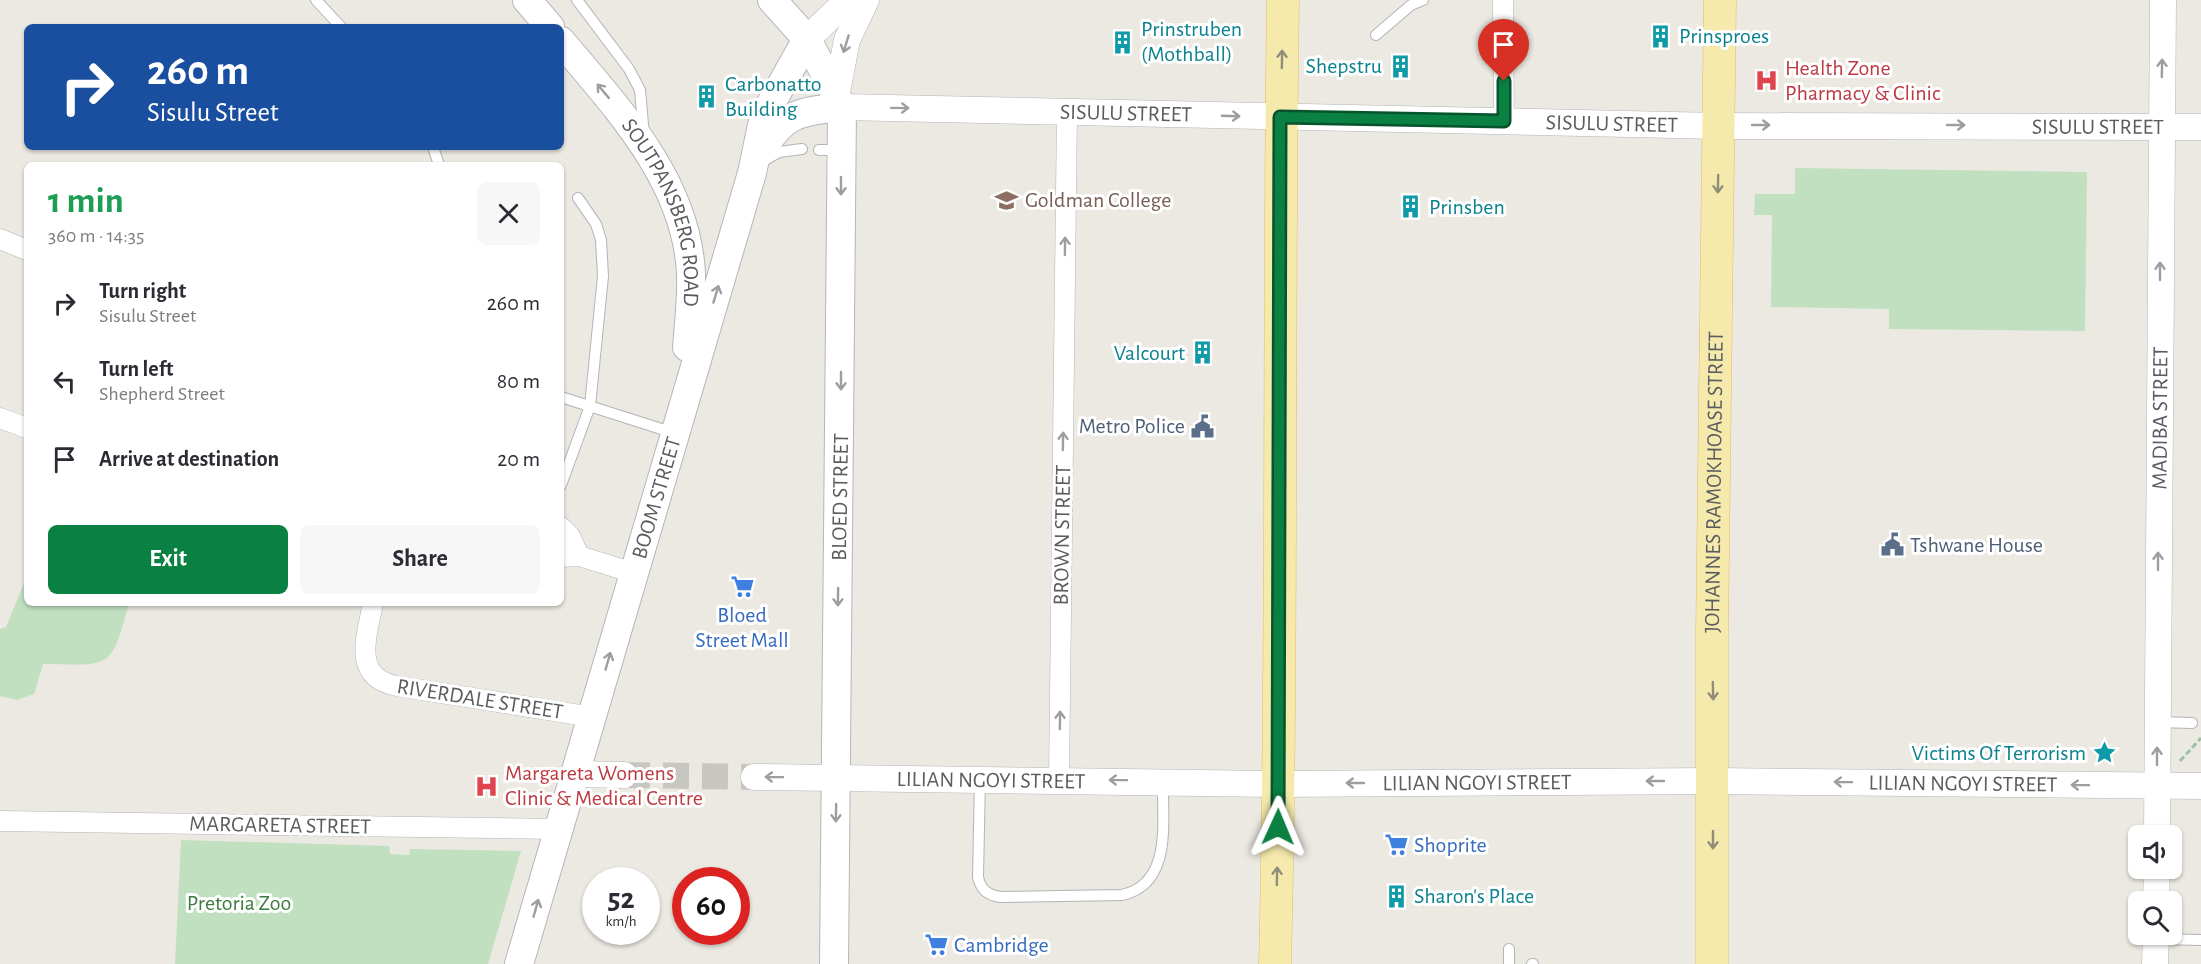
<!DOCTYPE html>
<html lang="en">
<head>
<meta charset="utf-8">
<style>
	body { margin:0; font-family:"Alegreya Sans",sans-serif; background:#f7f7f7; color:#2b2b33; height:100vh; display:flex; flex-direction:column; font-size:22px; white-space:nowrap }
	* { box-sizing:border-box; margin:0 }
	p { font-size:20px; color:#7c7c81 }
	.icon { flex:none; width:33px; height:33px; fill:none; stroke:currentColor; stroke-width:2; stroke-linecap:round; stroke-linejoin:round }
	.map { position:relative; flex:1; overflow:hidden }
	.panel { position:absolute; left:24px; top:162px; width:540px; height:444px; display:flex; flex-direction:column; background:#fff; border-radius:9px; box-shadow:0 2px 4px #0004 }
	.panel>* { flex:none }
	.top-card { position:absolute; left:24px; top:24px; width:540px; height:126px; border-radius:9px; box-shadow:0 2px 4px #0004; background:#1a4fa0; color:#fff; overflow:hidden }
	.buttons { position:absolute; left:2128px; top:825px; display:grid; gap:12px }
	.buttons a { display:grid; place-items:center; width:54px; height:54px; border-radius:9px; background:#fff; box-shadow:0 2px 4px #0004; font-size:30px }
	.speed { position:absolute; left:582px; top:867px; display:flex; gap:12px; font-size:30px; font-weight:700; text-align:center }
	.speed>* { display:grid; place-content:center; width:78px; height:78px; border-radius:50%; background:#fff; box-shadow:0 2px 4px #0004; line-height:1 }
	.speed small { font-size:15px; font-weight:400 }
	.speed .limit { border:9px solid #d22; background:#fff; color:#111 }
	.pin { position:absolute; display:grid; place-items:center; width:51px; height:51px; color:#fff; margin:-62px -26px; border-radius:50% 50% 50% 0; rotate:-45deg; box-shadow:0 0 6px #0007 }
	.pin .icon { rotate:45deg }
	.me { position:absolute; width:66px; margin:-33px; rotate:1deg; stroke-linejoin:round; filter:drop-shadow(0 0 4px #0008) }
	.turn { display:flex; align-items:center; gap:21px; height:126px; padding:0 24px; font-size:27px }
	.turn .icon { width:78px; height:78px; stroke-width:2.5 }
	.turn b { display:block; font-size:42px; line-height:51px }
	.round { display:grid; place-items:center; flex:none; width:63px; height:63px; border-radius:9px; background:#f7f7f7 }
	.head { display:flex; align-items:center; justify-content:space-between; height:102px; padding:0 24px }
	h1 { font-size:36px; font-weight:700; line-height:45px; color:#1e9e55 }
	.button { display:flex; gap:12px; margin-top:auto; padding:12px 24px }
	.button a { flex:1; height:69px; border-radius:9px; background:#0b8043; color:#fff; font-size:24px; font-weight:700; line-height:69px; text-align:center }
	.button a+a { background:#f7f7f7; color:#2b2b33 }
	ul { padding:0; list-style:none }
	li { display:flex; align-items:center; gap:18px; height:78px; padding:0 24px }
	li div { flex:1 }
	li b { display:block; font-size:22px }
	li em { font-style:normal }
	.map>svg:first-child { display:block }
</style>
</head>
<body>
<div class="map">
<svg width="2201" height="964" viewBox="0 0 2201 964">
	<rect width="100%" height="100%" fill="#ebe9e1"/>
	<g fill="#c0e0c0">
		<path d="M 1795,168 L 2087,172 L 2085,331 L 1889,329 L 1889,309 L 1771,307 L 1772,215 L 1754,215 L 1755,194 L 1795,194 Z"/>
		<path d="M 27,576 L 27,603 L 129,603 C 111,671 111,665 43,664 L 34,694 L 17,700 L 0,696 L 0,629 L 6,627 Z"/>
		<path d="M 181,840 L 389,846 L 390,854 L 409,855 L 410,849 L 521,851 L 488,964 L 175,964 Z"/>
	</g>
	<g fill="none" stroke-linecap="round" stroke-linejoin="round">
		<path stroke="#c7c6c1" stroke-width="26" stroke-dasharray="26 13" stroke-linecap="butt" d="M 624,775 L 754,777"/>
		<defs>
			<g id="service">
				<path d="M 316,0 L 341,27"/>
				<path d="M 577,0 L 629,69 L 640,90 L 644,136"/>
				<path d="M 1376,35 L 1411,5 L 1423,0"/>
				<path d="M 433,147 L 439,165"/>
				<path d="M 819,150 L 840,150"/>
				<path d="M 765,160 L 779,152 L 802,149"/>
				<path d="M 561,397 L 674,433"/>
				<path d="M 561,485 L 590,406 L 603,276 L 601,240 L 596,224 L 578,198"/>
				<path d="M 2157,722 L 2192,723"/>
				<path d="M 980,779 L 978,877 C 981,890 987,895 1001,897 L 1122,895 C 1173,884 1162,821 1163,782"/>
				<path d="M 2156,939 L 2201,940"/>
				<path d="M 1509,949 L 1509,964"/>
				<path d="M 1532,964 L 1533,964"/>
			</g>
			<g id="minor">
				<path d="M 1503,0 L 1504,121"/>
				<path d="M 0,239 L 27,250"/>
				<path d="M 0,418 L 27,428"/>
				<path d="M 561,527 L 570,536 L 579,556"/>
				<path d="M 561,557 L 579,556 L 634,573"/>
				<path d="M 373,603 C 367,636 351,677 397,686 L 592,717"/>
				<path d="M 1059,779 L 1067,110"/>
				<path d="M 0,821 L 559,829"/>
			</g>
			<g id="tertiary">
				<path d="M 807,39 L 848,0"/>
				<path d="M 837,92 L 847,40 L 866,0"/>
				<path id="s1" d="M 842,107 L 1719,126 L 2201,127"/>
				<path d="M 576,774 L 624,775"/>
				<path id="s2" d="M 754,777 L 1279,784 L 1714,781 L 2201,786"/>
				<path id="s3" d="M 2157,836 L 2163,0"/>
				<path d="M 2156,902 L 2157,868"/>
				<path d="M 2155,964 L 2156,934"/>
			</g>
			<g id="secondary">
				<path d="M 527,0 L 550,27"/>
				<path d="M 772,0 L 807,39 L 842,107 L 834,964"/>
				<path id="s4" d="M 561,41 C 617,108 687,181 691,274 C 692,298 689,323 687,347"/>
				<path d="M 762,150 C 785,112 800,112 842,107"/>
				<path id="s5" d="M 519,964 L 752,173 L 764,116 L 807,39"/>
			</g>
			<g id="primary">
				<path d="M 1275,964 C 1283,643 1278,321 1283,0"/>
				<path id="s6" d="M 1712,964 L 1712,633 L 1720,0"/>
			</g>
		</defs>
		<use href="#service" stroke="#b2b4b7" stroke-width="12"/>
		<use href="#minor" stroke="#b2b4b7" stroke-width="21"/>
		<use href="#tertiary" stroke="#b2b4b7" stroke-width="27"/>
		<use href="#secondary" stroke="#b3b6ba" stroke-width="30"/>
		<use href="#primary" stroke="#e1be64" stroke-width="33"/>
		<path stroke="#9ac0a5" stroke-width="3" stroke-dasharray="6 3" stroke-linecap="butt" d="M 2180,761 L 2201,738"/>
		<use href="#service" stroke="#fff" stroke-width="10"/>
		<use href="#minor" stroke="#fff" stroke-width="20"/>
		<use href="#tertiary" stroke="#fff" stroke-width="26"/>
		<use href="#secondary" stroke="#fff" stroke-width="28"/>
		<use href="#primary" stroke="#f5e9ac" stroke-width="32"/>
	</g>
	<defs><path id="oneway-shaft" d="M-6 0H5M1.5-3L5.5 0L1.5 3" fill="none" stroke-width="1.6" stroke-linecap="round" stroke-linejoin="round" transform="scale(1.5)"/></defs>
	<g stroke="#9c9ea0">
		<use href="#oneway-shaft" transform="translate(846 44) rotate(107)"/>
		<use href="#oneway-shaft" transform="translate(2162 68) rotate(-89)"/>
		<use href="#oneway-shaft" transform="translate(603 91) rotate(-130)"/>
		<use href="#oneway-shaft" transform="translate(900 108) rotate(1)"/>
		<use href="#oneway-shaft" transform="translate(1231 116) rotate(2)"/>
		<use href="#oneway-shaft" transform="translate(1761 125)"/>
		<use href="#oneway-shaft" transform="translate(1956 125)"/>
		<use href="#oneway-shaft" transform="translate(841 186) rotate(90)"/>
		<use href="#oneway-shaft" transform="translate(1065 246) rotate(-89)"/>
		<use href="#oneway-shaft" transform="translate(2160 271) rotate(-90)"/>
		<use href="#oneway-shaft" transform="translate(716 294) rotate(-73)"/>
		<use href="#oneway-shaft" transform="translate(841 381) rotate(90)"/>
		<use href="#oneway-shaft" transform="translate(1063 441) rotate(-89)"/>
		<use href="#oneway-shaft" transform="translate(2158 561) rotate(-90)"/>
		<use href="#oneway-shaft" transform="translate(838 597) rotate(91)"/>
		<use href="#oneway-shaft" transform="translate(608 661) rotate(-74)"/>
		<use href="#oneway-shaft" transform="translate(1060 720) rotate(-89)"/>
		<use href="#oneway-shaft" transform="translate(2157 756) rotate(-90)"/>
		<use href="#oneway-shaft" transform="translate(774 777) rotate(-179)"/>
		<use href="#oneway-shaft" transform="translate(1118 780) rotate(-179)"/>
		<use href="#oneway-shaft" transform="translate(1655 781) rotate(180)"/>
		<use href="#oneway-shaft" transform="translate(1843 782) rotate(-179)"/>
		<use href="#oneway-shaft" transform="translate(1355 783) rotate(180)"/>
		<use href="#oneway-shaft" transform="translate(2080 785) rotate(-179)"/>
		<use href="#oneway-shaft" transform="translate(836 813) rotate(91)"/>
		<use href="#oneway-shaft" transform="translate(536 908) rotate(-74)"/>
	</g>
	<g stroke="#908e7b">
		<use href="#oneway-shaft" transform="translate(1282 59) rotate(-89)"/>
		<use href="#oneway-shaft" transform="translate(1718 184) rotate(91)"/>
		<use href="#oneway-shaft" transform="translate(1713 691) rotate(89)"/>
		<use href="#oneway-shaft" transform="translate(1713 840) rotate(90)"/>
		<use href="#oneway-shaft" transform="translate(1277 876) rotate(-89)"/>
	</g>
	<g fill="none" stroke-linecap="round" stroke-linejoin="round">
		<defs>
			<path id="route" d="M 1278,827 L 1280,117 L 1504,121 L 1504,81"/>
		</defs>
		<use href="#route" stroke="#07532c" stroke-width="15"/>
		<use href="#route" stroke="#0b8043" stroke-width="10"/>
	</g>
	<defs>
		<symbol id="building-bare" viewBox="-9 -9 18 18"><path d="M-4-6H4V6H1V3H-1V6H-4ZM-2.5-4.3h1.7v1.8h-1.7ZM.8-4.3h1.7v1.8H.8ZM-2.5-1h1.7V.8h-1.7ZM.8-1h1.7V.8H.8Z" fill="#0f9aa8" stroke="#fff" stroke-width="2.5" paint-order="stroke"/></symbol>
		<symbol id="hospital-bare" viewBox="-9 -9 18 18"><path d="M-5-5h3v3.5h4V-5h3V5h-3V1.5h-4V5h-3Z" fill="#e0444e" stroke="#fff" stroke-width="2.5" paint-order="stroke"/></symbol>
		<symbol id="university-bare" viewBox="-9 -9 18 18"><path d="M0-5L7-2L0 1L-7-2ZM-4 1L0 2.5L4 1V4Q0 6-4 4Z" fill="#8d6e63" stroke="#fff" stroke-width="2.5" paint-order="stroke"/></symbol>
		<symbol id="civic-bare" viewBox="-9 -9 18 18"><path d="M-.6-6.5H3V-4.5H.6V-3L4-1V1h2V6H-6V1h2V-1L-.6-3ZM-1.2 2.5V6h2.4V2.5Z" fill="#5c6f8a" stroke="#fff" stroke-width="2.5" paint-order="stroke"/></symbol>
		<symbol id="supermarket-bare" viewBox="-9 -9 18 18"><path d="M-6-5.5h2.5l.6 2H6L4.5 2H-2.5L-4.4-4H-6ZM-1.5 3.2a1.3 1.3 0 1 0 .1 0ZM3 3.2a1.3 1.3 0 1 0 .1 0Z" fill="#3f7fe0" stroke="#fff" stroke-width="2.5" paint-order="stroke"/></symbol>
		<symbol id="sight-bare" viewBox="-9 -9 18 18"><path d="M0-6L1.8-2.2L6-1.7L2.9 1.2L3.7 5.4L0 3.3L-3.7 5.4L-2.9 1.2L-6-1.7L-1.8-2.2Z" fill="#0f9aa8" stroke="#fff" stroke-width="2.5" paint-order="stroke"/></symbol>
	</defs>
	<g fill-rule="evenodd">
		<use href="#building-bare" x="1644" y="20" width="33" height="33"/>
		<use href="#building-bare" x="1106" y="26" width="33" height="33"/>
		<use href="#building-bare" x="1384" y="50" width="33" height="33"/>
		<use href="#hospital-bare" x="1750" y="64" width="33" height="33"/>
		<use href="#building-bare" x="690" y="80" width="33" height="33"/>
		<use href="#university-bare" x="990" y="184" width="33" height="33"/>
		<use href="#building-bare" x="1394" y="190" width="33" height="33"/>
		<use href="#building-bare" x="1186" y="336" width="33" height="33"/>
		<use href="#civic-bare" x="1186" y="410" width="33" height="33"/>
		<use href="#civic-bare" x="1876" y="528" width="33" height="33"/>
		<use href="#supermarket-bare" x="726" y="570" width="33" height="33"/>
		<use href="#sight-bare" x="2088" y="736" width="33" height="33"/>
		<use href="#hospital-bare" x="470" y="770" width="33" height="33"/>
		<use href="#supermarket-bare" x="1380" y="828" width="33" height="33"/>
		<use href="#building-bare" x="1380" y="880" width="33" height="33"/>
		<use href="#supermarket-bare" x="920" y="928" width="33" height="33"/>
	</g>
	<g text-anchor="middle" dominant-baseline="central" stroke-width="6" stroke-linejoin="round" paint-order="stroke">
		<g font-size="22" fill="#0d838f" stroke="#fff" text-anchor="start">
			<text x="1141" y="29">Prinstruben<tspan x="1141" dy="25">(Mothball)</tspan></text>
			<text x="1679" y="36">Prinsproes</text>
			<text x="1382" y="66" text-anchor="end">Shepstru</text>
			<text x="725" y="84">Carbonatto<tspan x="725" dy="25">Building</tspan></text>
			<text x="1429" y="207">Prinsben</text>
			<text x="1185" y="353" text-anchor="end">Valcourt</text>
			<text x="2086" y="753" text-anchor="end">Victims Of Terrorism</text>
			<text x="1414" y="896">Sharon's Place</text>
		</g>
		<g font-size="22" fill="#be3a42" stroke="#fff" text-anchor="start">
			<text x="1785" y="68">Health Zone<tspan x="1785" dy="25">Pharmacy &amp; Clinic</tspan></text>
			<text x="505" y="773">Margareta Womens<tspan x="505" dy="25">Clinic &amp; Medical Centre</tspan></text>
		</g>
		<g font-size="22" fill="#5a5d60" stroke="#fff">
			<text stroke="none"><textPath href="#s1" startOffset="284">SISULU STREET</textPath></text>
			<text stroke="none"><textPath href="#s1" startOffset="770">SISULU STREET</textPath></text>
			<text stroke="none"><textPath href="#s1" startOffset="1256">SISULU STREET</textPath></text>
			<text stroke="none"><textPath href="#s4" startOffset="204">SOUTPANSBERG ROAD</textPath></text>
			<text stroke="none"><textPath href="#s3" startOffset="418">MADIBA STREET</textPath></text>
			<text stroke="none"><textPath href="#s6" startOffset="482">JOHANNES RAMOKHOASE STREET</textPath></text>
			<text transform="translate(840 497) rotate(-89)">BLOED STREET</text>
			<text stroke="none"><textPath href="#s5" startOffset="486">BOOM STREET</textPath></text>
			<text transform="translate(1062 535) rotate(-89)">BROWN STREET</text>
			<text transform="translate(480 699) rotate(9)">RIVERDALE STREET</text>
			<text stroke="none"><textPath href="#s2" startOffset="237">LILIAN NGOYI STREET</textPath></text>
			<text stroke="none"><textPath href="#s2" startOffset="723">LILIAN NGOYI STREET</textPath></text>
			<text stroke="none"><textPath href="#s2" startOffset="1209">LILIAN NGOYI STREET</textPath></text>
			<text transform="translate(280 825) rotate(1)">MARGARETA STREET</text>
		</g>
		<g font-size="22" fill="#785e54" stroke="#fff" text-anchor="start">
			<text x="1025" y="200">Goldman College</text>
		</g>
		<g font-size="22" fill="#4e5e75" stroke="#fff" text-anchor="end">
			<text x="1185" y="426">Metro Police</text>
			<text x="1910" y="545" text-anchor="start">Tshwane House</text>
		</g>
		<g font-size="22" fill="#366cbe" stroke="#fff" text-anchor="start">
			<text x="742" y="615" text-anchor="middle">Bloed<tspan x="742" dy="25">Street Mall</tspan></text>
			<text x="1414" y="845">Shoprite</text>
			<text x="954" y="945">Cambridge</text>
		</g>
		<g font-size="22" fill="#3d7c40" stroke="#fff">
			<text x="239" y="903">Pretoria Zoo</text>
		</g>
	</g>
</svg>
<div class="buttons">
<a><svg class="icon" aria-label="sound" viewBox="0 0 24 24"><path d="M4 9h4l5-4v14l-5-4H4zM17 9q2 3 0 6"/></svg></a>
<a><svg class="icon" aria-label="search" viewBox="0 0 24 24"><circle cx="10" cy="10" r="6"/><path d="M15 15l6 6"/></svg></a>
</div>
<div class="speed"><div>52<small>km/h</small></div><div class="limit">60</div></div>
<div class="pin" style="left:1504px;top:81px;background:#d93025"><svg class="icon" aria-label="arrive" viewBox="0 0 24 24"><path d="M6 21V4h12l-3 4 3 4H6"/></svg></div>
<svg class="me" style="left:1278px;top:827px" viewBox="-20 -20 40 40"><path d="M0-17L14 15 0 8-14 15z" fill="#0b8043" stroke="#fff" stroke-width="4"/></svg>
<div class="top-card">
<div class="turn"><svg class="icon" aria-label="right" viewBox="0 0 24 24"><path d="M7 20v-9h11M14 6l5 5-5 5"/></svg><div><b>260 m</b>Sisulu Street</div></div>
</div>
<section class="panel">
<div class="head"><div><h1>1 min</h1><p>360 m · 14:35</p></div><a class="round"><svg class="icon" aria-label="close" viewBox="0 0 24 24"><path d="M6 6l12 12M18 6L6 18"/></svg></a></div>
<ul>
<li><svg class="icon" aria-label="right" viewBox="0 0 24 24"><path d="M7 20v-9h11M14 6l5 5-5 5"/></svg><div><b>Turn right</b><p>Sisulu Street</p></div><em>260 m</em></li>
<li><svg class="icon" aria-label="left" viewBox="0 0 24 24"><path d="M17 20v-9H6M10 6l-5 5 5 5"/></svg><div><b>Turn left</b><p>Shepherd Street</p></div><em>80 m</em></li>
<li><svg class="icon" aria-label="arrive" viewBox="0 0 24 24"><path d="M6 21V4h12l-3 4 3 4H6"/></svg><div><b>Arrive at destination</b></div><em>20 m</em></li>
</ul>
<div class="button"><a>Exit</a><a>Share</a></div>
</section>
</div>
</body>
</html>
